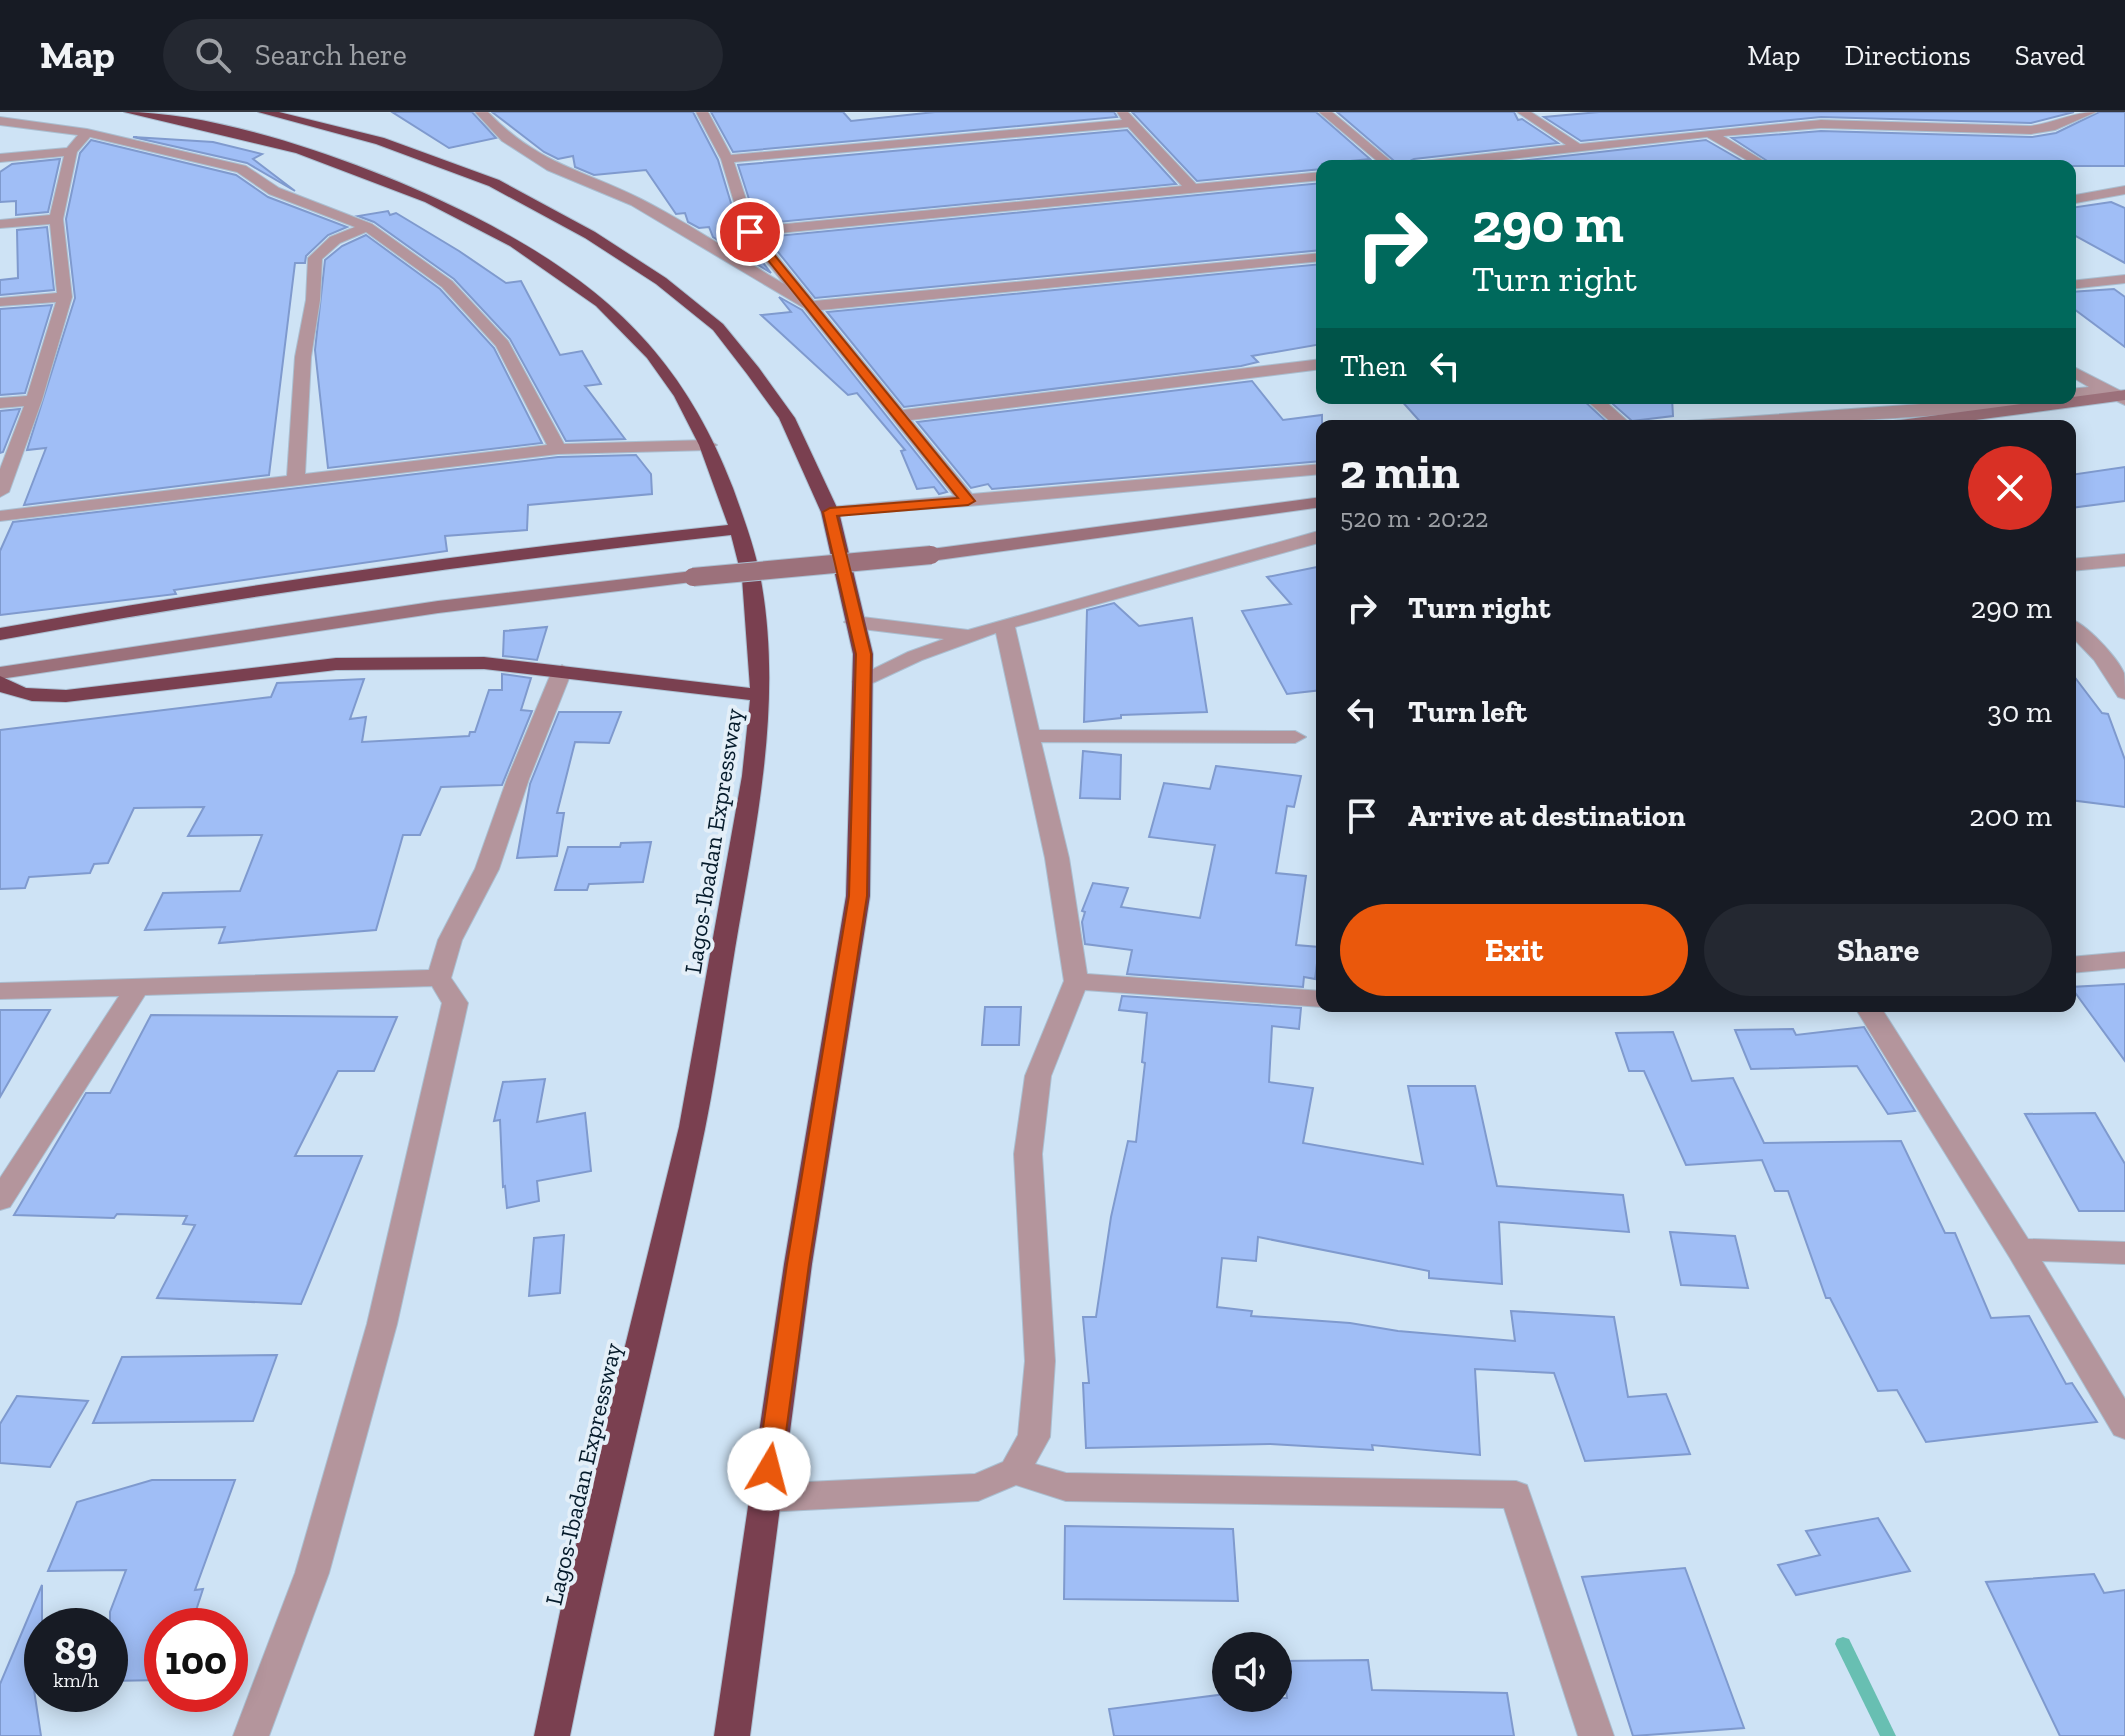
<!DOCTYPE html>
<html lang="en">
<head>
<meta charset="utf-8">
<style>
	body { margin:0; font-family:"Zilla Slab",serif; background:#242831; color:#f1f3f6; height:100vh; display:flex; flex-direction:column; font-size:30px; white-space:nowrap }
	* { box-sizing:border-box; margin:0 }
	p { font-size:26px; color:#9ea1a6 }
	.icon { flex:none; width:44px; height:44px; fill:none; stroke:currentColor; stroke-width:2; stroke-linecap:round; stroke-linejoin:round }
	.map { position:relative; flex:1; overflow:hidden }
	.panel { position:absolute; left:1316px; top:308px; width:760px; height:592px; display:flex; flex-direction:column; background:#171b24; border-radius:16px; box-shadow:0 4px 20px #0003 }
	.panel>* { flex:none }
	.guide { position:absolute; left:1316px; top:48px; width:760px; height:244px; border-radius:16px; box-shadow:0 4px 20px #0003; background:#00695c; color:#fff; overflow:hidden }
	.buttons { position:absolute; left:1212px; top:1520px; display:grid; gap:16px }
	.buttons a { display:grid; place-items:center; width:80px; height:80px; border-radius:50%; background:#171b24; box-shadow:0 4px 20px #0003; font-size:40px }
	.speed { position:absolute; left:24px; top:1496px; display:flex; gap:16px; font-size:40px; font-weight:700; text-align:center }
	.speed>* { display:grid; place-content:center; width:104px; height:104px; border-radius:50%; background:#171b24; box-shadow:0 4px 20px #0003; line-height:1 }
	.speed small { font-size:20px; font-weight:400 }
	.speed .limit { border:12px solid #d22; background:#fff; color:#111 }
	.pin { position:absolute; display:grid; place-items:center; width:68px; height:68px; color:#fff; margin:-34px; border:4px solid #fff; border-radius:50%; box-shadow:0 2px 8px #0007 }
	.me { position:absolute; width:88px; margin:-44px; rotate:8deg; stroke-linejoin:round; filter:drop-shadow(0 0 6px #0008) }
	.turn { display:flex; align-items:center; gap:28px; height:168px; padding:0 24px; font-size:36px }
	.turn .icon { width:104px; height:104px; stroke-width:2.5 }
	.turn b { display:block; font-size:56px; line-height:68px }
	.then { display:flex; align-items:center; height:76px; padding:0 24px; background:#0003; gap:16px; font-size:30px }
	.round { display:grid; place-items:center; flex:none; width:84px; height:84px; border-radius:42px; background:#242831 }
	.headline { display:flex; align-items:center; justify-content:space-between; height:136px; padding:0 24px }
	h1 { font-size:48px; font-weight:700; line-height:60px }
	.action { display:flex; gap:16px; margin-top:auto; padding:16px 24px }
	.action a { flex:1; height:92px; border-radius:48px; background:#ea580c; color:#fff; font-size:32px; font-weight:700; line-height:92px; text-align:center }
	.action a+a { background:#242831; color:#f1f3f6 }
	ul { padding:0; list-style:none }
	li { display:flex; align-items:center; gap:24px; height:104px; padding:0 24px }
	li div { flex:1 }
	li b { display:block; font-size:30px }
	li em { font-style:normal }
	header { display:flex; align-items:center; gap:48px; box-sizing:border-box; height:112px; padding:0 40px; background:#171b24; border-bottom:2px solid #363941 }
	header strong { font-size:38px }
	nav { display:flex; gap:44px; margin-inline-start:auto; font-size:28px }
	.search { width:560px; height:72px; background:#242831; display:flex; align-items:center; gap:20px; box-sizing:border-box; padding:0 28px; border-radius:44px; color:#9ea1a6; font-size:30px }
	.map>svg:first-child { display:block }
</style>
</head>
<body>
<header>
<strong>Map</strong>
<div class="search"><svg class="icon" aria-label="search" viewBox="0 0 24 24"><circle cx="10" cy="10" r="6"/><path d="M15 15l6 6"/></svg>Search here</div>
<nav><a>Map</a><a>Directions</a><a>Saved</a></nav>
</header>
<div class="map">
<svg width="2125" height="1624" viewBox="0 0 2125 1624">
	<rect width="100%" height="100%" fill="#cee3f5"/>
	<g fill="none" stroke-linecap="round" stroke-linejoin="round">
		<path fill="#68bfb2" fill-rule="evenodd" d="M 1843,1525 L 1849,1527 L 1896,1624 L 1880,1624 L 1835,1532 L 1837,1527 Z"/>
	</g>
	<g fill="#a0bef6" stroke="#7f9ace" stroke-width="2">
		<path d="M 392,0 L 472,0 L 496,26 L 449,36 Z"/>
		<path d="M 492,0 L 693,0 L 718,48 L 740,121 L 771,161 L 713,125 L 709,115 L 699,116 L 688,110 L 685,101 L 676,102 L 646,58 L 594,63 L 575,55 L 573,44 L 558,47 L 544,40 Z"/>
		<path d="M 711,0 L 843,0 L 851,9 L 935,0 L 1114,0 L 1117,5 L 733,40 Z"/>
		<path d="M 1132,0 L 1316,0 L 1370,47 L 1322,52 L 1322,57 L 1197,69 Z"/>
		<path d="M 1337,0 L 1514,0 L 1518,8 L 1522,7 L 1558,31 L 1414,47 L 1400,54 Z"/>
		<path d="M 1599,0 L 2074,0 L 2031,11 L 1821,5 L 1581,29 L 1544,5 Z"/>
		<path d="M 2099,0 L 2125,0 L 2125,54 L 1775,54 L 1732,26 L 1821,19 L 2032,25 L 2056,21 Z"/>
		<path d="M 1127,18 L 1176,72 L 757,112 L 738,53 Z"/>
		<path d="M 133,25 L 213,30 L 262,42 L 253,47 L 295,79 L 247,51 Z"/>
		<path d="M 91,28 L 236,63 L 268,85 L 347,115 L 328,123 L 306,144 L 305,151 L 295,151 L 269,363 L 24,393 L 46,336 L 27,338 L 75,186 L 66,107 L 80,41 Z"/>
		<path d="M 1706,28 L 1751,54 L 1476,54 Z"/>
		<path d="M 60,47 L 48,100 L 16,103 L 16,89 L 0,90 L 0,60 L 12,52 Z"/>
		<path d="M 1322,71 L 1322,138 L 815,186 L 766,125 Z"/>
		<path d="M 2111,90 L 2125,96 L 2125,151 L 2070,121 L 2070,96 Z"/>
		<path d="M 388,99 L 390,103 L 396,101 L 459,139 L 506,171 L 521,169 L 560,243 L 582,239 L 601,272 L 585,274 L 625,327 L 566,329 L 510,227 L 454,167 L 374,110 L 358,104 Z"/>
		<path d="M 47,115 L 54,178 L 0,183 L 0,168 L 18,166 L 17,118 Z"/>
		<path d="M 366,123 L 440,177 L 494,236 L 542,331 L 328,356 L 315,238 L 325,148 L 342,134 Z"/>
		<path d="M 1322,152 L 1322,232 L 1252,244 L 1258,250 L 1241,254 L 904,295 L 827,200 Z"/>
		<path d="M 2114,177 L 2125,185 L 2125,235 L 2070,194 L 2070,180 Z"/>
		<path d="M 779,185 L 802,198 L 947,380 L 939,382 L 934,375 L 917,377 L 901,339 L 905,338 L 857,281 L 848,283 L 761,203 L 791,200 Z"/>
		<path d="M 52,193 L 25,281 L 0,283 L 0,197 Z"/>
		<path d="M 1252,269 L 1283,308 L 1322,303 L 1322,349 L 992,377 L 988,372 L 971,376 L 917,310 Z"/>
		<path d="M 1399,286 L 1581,286 L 1609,312 L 1424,314 Z"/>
		<path d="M 1606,286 L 1672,286 L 1673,304 L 1632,309 Z"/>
		<path d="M 20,297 L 3,340 L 0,341 L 0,299 Z"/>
		<path d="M 636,343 L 651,362 L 652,382 L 528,393 L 527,418 L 445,424 L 447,439 L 174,478 L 176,482 L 0,503 L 0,439 L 13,410 L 558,345 Z"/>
		<path d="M 2125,355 L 2125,389 L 2070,396 L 2070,363 Z"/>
		<path d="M 1322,454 L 1322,578 L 1287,582 L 1242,499 L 1291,492 L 1267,465 Z"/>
		<path d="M 1114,491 L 1139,514 L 1192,506 L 1207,600 L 1121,603 L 1121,606 L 1084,610 L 1087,498 Z"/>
		<path d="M 547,515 L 537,548 L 503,544 L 504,519 Z"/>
		<path d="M 2070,559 L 2102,601 L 2108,602 L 2125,648 L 2125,695 L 2070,688 Z"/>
		<path d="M 502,562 L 531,566 L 521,598 L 532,599 L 502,673 L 441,675 L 420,723 L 403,723 L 376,818 L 219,831 L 225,815 L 145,818 L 163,781 L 240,779 L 262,723 L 188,724 L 204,695 L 134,696 L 108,751 L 94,752 L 90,761 L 29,765 L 25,776 L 0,777 L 0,618 L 271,585 L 277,571 L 364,567 L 350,607 L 366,605 L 362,630 L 469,624 L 470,620 L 475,620 L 489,578 L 502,578 Z"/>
		<path d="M 559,600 L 621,600 L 609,631 L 575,630 L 557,701 L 564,701 L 557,744 L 517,746 L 530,672 Z"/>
		<path d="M 1083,639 L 1121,643 L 1120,687 L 1080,686 Z"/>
		<path d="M 1216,654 L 1301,664 L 1294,695 L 1287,694 L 1276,761 L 1306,764 L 1296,833 L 1319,835 L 1315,867 L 1304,865 L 1303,875 L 1127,862 L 1132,838 L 1085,832 L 1082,810 L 1085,800 L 1082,799 L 1093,771 L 1128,776 L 1121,795 L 1200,806 L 1215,733 L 1149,725 L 1164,671 L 1210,677 Z"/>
		<path d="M 651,730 L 643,770 L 589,772 L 587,778 L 555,778 L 568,735 L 620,735 L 621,731 Z"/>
		<path d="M 2125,872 L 2125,949 L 2071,875 Z"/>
		<path d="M 1122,884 L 1301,896 L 1299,917 L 1272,914 L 1269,970 L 1313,976 L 1303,1031 L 1423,1052 L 1408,974 L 1475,974 L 1497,1074 L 1623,1083 L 1629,1120 L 1499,1110 L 1502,1172 L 1429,1166 L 1429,1159 L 1258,1125 L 1256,1149 L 1222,1146 L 1217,1195 L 1252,1199 L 1251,1204 L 1350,1211 L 1398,1219 L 1515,1229 L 1511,1199 L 1614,1205 L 1628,1285 L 1666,1282 L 1690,1342 L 1585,1349 L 1554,1261 L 1475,1257 L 1480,1343 L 1372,1333 L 1373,1338 L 1270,1332 L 1086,1336 L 1083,1271 L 1089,1271 L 1083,1205 L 1096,1205 L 1111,1105 L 1128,1029 L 1136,1030 L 1145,951 L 1142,950 L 1147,901 L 1119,898 Z"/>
		<path d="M 985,895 L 1021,895 L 1019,933 L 982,933 Z"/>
		<path d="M 0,898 L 50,898 L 0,985 Z"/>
		<path d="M 151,903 L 397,905 L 374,959 L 338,959 L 295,1044 L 362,1044 L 301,1192 L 157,1186 L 195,1113 L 183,1112 L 187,1104 L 117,1102 L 114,1106 L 14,1103 L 86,981 L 110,981 Z"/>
		<path d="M 1864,915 L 1915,999 L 1888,1002 L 1857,954 L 1751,957 L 1735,918 L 1793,917 L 1796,923 Z"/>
		<path d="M 1673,920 L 1692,969 L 1733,966 L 1764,1031 L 1901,1029 L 1945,1121 L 1955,1121 L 1991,1206 L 2029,1204 L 2066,1272 L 2072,1271 L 2097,1310 L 1926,1330 L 1897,1278 L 1878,1279 L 1830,1186 L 1826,1186 L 1788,1079 L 1775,1079 L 1762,1048 L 1686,1053 L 1644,959 L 1629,959 L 1616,921 Z"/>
		<path d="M 545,967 L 537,1010 L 585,1001 L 591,1059 L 537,1069 L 539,1089 L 507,1096 L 505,1074 L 503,1075 L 500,1008 L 494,1009 L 503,970 Z"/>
		<path d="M 2095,1001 L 2125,1052 L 2125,1099 L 2079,1099 L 2025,1002 Z"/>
		<path d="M 1670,1120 L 1735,1124 L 1748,1176 L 1681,1173 Z"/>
		<path d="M 564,1123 L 560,1181 L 529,1184 L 534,1126 Z"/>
		<path d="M 277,1243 L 253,1309 L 93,1311 L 122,1245 Z"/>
		<path d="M 17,1284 L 88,1289 L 50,1355 L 0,1351 L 0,1312 Z"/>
		<path d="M 152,1368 L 235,1368 L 195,1478 L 203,1477 L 191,1514 L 162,1514 L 162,1568 L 110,1569 L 110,1500 L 126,1458 L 48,1459 L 77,1390 Z"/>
		<path d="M 1878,1406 L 1910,1459 L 1796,1483 L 1778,1453 L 1820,1443 L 1806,1419 Z"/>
		<path d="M 1065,1414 L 1233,1417 L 1238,1489 L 1064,1487 Z"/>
		<path d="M 1685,1456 L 1744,1616 L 1633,1624 L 1582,1465 Z"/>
		<path d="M 2094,1462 L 2104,1481 L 2125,1478 L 2125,1624 L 2060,1624 L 1986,1470 Z"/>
		<path d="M 42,1473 L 42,1553 L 31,1558 L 41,1624 L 0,1624 L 0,1572 Z"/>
		<path d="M 1368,1548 L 1372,1578 L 1507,1581 L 1514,1624 L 1114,1624 L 1109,1597 L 1226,1582 L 1226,1586 L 1287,1586 L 1283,1549 Z"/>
	</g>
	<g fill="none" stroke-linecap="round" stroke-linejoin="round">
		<defs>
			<g id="minor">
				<path d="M 475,0 L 488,0 C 538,52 581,57 641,87 C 690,112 737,144 784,172 L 743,120 L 721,47 L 696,0 L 708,0 L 731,43 L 1122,8 L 1117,0 L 1128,0 L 1196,72 L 1322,60 L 1322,68 L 760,123 L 814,189 L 1322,141 L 1322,149 L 821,198 L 903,298 L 1322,247 L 1322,257 L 911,308 L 972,382 L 1322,352 L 1322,362 L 968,394 L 824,404 L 821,400 L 824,396 L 830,395 L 954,384 L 804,196 L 631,93 L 547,58 L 502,29 ZM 1128,15 L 1182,74 L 755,115 L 734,50 Z"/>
				<path d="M 1319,0 L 1332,0 L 1397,54 L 1383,54 Z"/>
				<path d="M 1517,0 L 1531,0 L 1580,32 L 1821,8 L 2031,14 C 2054,11 2073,0 2096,0 L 2055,18 L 2031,22 L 1821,16 L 1723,24 L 1772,54 L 1757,54 L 1707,25 L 1449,54 L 1408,54 L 1414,50 L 1566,33 Z"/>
				<path d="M 0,5 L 87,17 L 246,54 L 279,76 L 372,112 L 452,169 L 508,229 L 564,332 L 708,328 L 717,333 L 708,338 L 558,342 L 0,409 L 0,399 L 287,364 L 295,245 L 306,188 L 308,146 L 330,125 L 355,115 L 269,82 L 237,60 L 90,25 L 77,40 L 63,107 L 72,185 L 42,288 L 9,380 L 0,385 L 0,357 L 24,294 L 0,296 L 0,286 L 27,284 L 56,190 L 0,194 L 0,186 L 57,181 L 50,112 L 0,116 L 0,108 L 50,103 L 64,44 L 0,50 L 0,42 L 67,36 L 78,23 L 0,13 ZM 366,120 L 442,175 L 496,234 L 547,333 L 305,362 L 311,245 L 320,188 L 322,147 L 340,131 Z"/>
				<path d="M 2125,74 L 2125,82 L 2070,92 L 2070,84 Z"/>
				<path d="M 2125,163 L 2125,171 L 2070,177 L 2070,169 Z"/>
				<path d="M 2070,253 L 2125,281 L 2125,293 L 2104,283 L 2070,287 L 2066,286 L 2070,286 L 2070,277 L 2089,275 L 2070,264 Z"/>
				<path d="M 1584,286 L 1602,286 L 1633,314 L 1615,314 Z"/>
				<path d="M 2004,286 L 2049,286 C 2029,305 1725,314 1678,314 L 1686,309 Z"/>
				<path d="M 1322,418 L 1322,430 L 1015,515 L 1039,618 L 1295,619 L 1306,625 L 1295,631 L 1041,630 L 1069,746 L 1087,862 L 1322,879 L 1322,894 L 1327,894 L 1322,895 L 1085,878 L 1051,964 L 1042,1042 L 1055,1249 L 1050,1325 L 1035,1352 L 1066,1361 L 1516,1369 L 1527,1373 L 1614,1624 L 1578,1624 L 1504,1396 L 1066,1389 L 1016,1373 L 978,1389 L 765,1400 L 754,1396 L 749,1386 L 754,1376 L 765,1372 L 975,1362 L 1003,1350 L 1018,1323 L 1025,1249 L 1014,1042 L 1025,964 L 1064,869 L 1045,746 L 996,521 L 922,548 L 862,576 L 852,570 L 855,566 L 908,540 L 944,527 L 854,516 L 844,510 L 854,504 L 968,518 Z"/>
				<path d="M 2125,442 L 2125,454 L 2070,459 L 2070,447 Z"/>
				<path d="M 2070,507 C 2086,511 2118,546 2124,561 C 2125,568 2125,580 2125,587 L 2118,585 L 2094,548 L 2070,523 Z"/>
				<path d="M 562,553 L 572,559 L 529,667 L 499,757 L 462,828 L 451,866 L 468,891 L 397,1212 L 329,1461 L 269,1624 L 233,1624 L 295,1461 L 367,1212 L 442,891 L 432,874 L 145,883 L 10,1095 L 0,1098 L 0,1066 L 119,884 L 0,887 L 0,871 L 429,858 L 438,828 L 475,757 L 507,667 L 552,559 Z"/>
				<path d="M 2125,840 L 2125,856 L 2070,861 L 2070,845 Z"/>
				<path d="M 1854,894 L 1880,894 L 2028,1127 L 2125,1130 L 2125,1152 L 2042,1149 L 2125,1287 L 2125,1327 L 2114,1323 L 2010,1146 Z"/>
			</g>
			<g id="secondary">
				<path d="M 2125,278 L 2125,288 L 1930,314 L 1885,314 L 1893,309 Z"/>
				<path d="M 1322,385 L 1322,395 L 931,449 L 922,443 L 931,437 Z"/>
				<path d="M 693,459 L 702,465 L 700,469 L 438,501 L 0,567 L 0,555 L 438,489 Z"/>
			</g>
			<g id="motorway">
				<path d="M 124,0 C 227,0 381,57 473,104 C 600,169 681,240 733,376 C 743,404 754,433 760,463 C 784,588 756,713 735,837 C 725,897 717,958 705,1017 C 663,1220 610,1421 570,1624 L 534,1624 L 563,1486 L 679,1015 L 742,664 L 750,588 L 484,557 L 336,558 L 66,590 L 32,589 L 0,580 L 0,564 L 26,576 L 66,578 L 336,546 L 484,545 L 750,576 L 742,466 L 731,423 C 486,450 243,483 0,528 L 0,516 C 242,472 484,439 728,413 L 699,333 L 674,284 L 647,246 L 596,194 L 510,134 L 425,90 L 296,41 Z"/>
				<path d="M 258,0 L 279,0 L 384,26 L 499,68 L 595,120 L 666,166 L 723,212 L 759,256 L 795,306 L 839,400 L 873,542 L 870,784 L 812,1152 L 750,1624 L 714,1624 L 784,1152 L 846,784 L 853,542 L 821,400 L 779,306 L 747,262 L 713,218 L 656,172 L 585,126 L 489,74 L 376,32 Z"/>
			</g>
		</defs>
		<use href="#minor" stroke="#aabfd1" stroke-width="2"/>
		<use href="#secondary" stroke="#aabfd1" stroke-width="2"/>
		<use href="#motorway" stroke="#aabfd1" stroke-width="2"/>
		<use href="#minor" fill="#b4959c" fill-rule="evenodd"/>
		<use href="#secondary" fill="#9c717b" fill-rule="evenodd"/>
		<use href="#motorway" fill="#7a4050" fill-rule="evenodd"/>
		<defs>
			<path id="secondary-bridge" d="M 693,465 L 931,443"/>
		</defs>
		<use href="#secondary-bridge" stroke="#aabfd1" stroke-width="20" stroke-linecap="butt"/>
		<use href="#secondary-bridge" stroke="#9c717b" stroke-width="18"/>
	</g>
	<path fill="#ea580c" stroke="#983908" stroke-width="2" d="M 747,118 L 754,118 L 975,389 L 968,393 L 837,404 L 871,542 L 867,784 L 809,1152 L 781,1357 L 778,1364 L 769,1367 L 761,1364 L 757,1357 L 787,1152 L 849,784 L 856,542 L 823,400 L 830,396 L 958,386 L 747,122 Z"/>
	<g text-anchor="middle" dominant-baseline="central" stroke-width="8" stroke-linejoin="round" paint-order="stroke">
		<g font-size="24" fill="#051b2b" stroke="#e4eff8">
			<text transform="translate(713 729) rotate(-81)">Lagos-Ibadan Expressway</text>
			<text transform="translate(583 1362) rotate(-77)">Lagos-Ibadan Expressway</text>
		</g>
	</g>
</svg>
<div class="buttons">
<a><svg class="icon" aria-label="sound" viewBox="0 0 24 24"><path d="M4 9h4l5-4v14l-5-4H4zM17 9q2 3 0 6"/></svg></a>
</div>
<div class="speed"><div>89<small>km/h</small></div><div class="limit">100</div></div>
<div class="pin" style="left:750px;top:120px;background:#d93025"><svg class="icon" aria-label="arrive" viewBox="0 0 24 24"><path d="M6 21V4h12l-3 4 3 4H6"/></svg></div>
<svg class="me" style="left:769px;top:1357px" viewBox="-20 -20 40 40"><circle r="19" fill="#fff"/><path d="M0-13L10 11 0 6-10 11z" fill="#ea580c"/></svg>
<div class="guide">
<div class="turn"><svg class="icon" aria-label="right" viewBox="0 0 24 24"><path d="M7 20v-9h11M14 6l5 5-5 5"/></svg><div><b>290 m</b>Turn right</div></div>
<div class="then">Then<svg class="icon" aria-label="left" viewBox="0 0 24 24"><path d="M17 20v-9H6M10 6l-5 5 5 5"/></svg></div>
</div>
<section class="panel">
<div class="headline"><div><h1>2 min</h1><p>520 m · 20:22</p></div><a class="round" style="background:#d93025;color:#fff"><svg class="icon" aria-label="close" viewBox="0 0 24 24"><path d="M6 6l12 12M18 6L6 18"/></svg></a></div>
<ul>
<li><svg class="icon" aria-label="right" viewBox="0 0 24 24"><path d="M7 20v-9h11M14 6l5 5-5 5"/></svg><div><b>Turn right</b></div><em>290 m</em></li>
<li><svg class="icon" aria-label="left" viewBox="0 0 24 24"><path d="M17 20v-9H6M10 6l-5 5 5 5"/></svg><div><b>Turn left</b></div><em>30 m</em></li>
<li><svg class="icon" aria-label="arrive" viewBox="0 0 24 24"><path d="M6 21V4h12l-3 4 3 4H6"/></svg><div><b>Arrive at destination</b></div><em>200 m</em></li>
</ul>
<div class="action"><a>Exit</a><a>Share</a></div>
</section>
</div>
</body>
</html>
